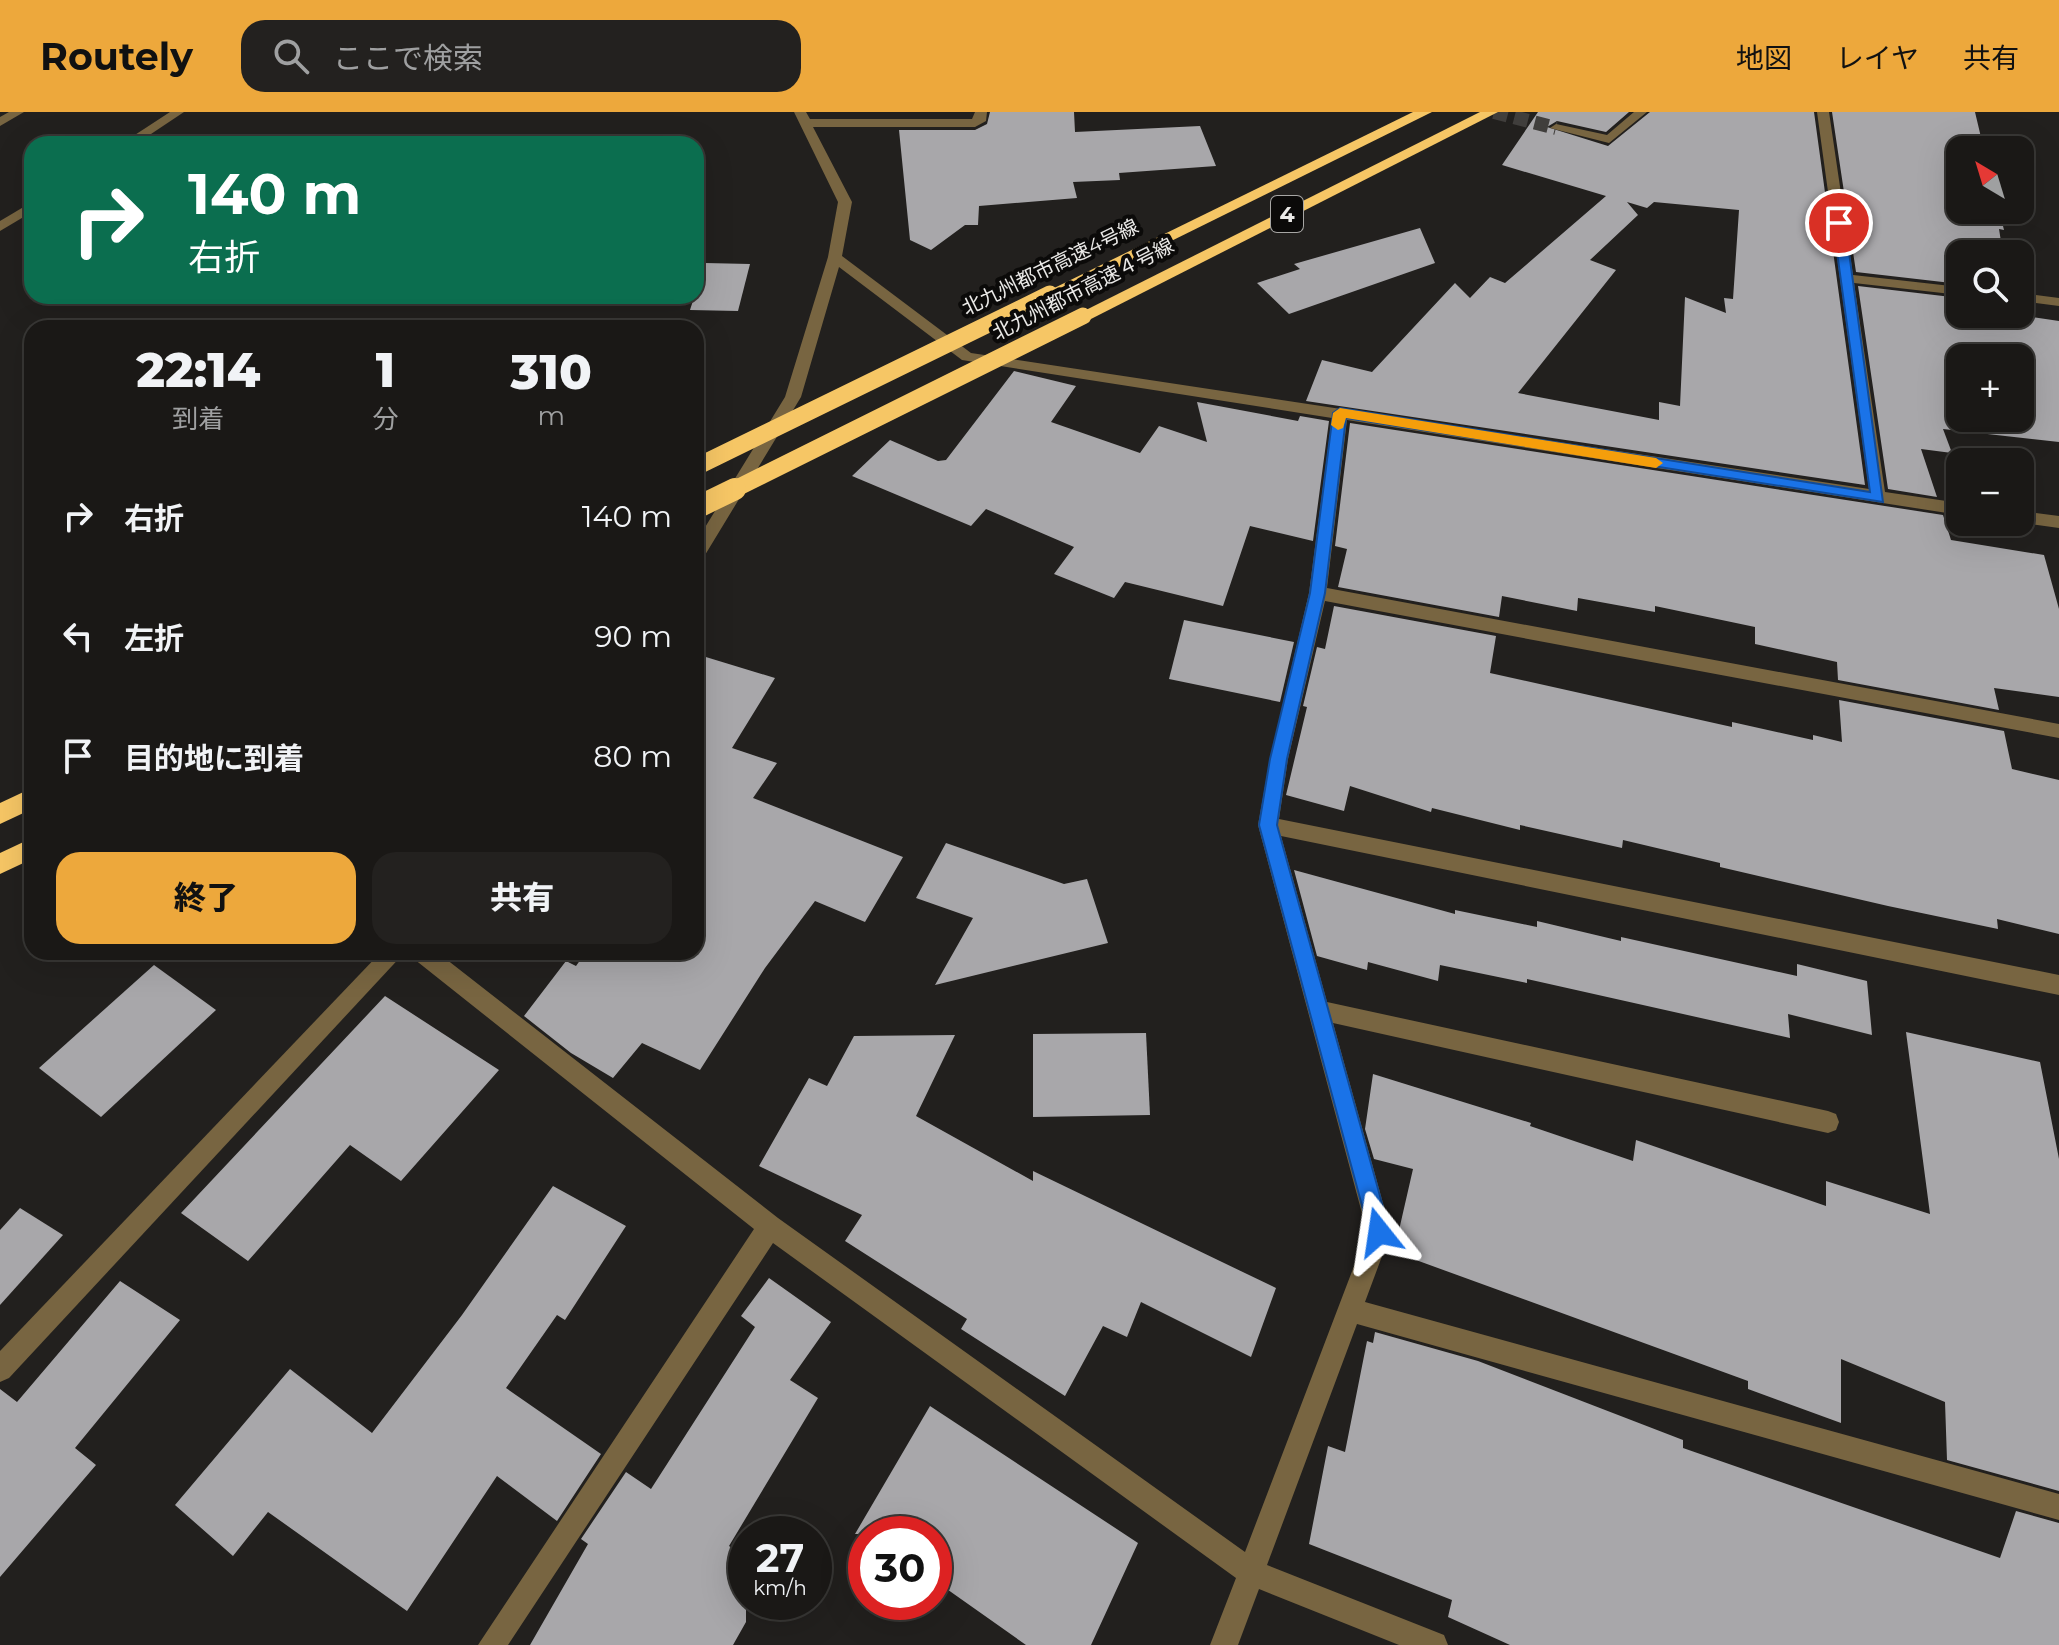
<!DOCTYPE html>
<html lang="ja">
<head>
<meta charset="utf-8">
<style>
	body { margin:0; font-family:Montserrat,"Noto Sans JP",sans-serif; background:#23211f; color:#f1f3f6; height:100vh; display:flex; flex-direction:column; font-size:30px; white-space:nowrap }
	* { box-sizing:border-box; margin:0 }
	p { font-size:26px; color:#9fa0a1 }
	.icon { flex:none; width:44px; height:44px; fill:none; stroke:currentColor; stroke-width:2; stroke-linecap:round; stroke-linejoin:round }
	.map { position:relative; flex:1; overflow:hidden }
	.drawer { position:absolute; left:24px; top:208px; width:680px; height:640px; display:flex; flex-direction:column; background:#1a1816; border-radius:24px; box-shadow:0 8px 32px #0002,0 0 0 2px #383735 }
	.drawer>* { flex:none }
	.hud { position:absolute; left:24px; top:24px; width:680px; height:168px; border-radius:24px; box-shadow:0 8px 32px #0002,0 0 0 2px #383735; background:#0b6e4f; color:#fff; overflow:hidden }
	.needle { width:52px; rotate:322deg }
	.controls { position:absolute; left:1946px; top:24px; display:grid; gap:16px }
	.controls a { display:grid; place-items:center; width:88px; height:88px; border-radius:16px; background:#1a1816; box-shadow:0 8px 32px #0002,0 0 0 2px #383735; font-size:40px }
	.speed { position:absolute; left:728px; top:1404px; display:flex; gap:16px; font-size:40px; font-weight:700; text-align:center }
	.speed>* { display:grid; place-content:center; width:104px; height:104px; border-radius:50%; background:#1a1816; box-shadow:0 8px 32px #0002,0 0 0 2px #383735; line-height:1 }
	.speed small { font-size:20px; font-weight:400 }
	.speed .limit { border:12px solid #d22; background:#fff; color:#111 }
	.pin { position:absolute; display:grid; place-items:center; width:68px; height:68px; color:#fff; margin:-34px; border:4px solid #fff; border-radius:50%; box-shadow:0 2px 8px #0007 }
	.me { position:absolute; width:88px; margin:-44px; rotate:345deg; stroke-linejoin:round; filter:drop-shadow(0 0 6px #0008) }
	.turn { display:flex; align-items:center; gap:28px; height:168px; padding:0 32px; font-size:36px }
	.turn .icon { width:104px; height:104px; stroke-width:2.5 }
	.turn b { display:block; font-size:56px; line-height:68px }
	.eta { display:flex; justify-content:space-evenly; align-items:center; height:136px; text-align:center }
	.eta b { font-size:48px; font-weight:800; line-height:56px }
	.action { display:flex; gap:16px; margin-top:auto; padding:16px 32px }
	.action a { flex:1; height:92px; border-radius:24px; background:#eda83c; color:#111; font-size:32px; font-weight:800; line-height:92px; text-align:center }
	.action a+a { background:#23211f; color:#f1f3f6 }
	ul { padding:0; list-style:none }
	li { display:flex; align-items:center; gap:24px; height:120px; padding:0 32px }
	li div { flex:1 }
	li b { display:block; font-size:30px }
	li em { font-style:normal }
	header { display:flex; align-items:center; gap:48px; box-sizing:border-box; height:112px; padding:0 40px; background:#eda83c; color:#111 }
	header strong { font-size:38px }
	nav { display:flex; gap:44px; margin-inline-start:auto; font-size:28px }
	.search { width:560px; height:72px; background:#23211f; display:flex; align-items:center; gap:20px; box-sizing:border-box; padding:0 28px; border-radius:24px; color:#9fa0a1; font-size:30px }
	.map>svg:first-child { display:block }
</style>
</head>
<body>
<header>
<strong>Routely</strong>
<div class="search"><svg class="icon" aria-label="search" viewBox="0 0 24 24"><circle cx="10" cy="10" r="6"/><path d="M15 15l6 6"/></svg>ここで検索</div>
<nav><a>地図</a><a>レイヤ</a><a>共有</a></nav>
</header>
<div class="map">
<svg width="2059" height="1533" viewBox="0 0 2059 1533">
	<rect width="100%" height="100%" fill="#22201e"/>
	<g fill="#a8a7aa" fill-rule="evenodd">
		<path d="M 990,0 L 1074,0 L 1075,20 L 1200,14 L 1216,54 L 1119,61 L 1120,68 L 1073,70 L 1077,86 L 979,94 L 978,113 L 965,113 L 931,138 L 910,128 L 899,18 L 975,18 L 987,12 Z"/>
		<path d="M 1538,0 L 1629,0 L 1606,20 L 1557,9 L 1547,15 L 1608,34 L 1650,0 L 1814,0 L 1865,373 L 1306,289 L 1322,248 L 1372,260 L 1455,171 L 1470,186 L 1490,165 L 1505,171 L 1606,84 L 1502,53 ZM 1627,90 L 1647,96 L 1654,90 L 1739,98 L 1733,187 L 1724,186 L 1726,201 L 1685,185 L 1680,294 L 1659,290 L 1659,308 L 1518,281 L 1616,158 L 1590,148 L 1638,103 Z"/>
		<path d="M 1832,0 L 1975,0 L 1984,38 L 1960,38 L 1960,98 L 1999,98 L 2004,118 L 1999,117 L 2003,142 L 1960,142 L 1960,172 L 1856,160 Z"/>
		<path d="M 1420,116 L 1435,151 L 1289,202 L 1257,171 L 1300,157 L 1294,152 Z"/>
		<path d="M 705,151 L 750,152 L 738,199 L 690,198 Z"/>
		<path d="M 1858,174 L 1960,186 L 1960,202 L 2013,202 L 2059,209 L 2059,330 L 1943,317 L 1952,341 L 1921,337 L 1937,385 L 1888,377 ZM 1960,246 L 2020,246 L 2020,306 L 1960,306 Z"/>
		<path d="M 1014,259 L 1076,274 L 1051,310 L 1140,341 L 1159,314 L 1207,330 L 1197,290 L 1298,309 L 1300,304 L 1329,309 L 1313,429 L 1250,414 L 1223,494 L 1125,470 L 1114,486 L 1054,462 L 1074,435 L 986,397 L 971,414 L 852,364 L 890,328 L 938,349 L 946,348 Z"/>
		<path d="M 1350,311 L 1943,403 L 1951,428 L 2044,443 L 2059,497 L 2059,585 L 1994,576 L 1999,598 L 1838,568 L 1837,550 L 1755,532 L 1755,515 L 1655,494 L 1655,500 L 1578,486 L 1577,499 L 1502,484 L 1499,505 L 1338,475 L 1347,437 L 1335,434 Z"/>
		<path d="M 1334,494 L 1496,524 L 1490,561 L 1732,615 L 1732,610 L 1813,628 L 1813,623 L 1842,630 L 1839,588 L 2004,619 L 2012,657 L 2059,668 L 2059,822 L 1997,807 L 1998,817 L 1888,794 L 1720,755 L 1720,751 L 1623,728 L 1622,736 L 1520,713 L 1520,718 L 1432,696 L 1431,700 L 1350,674 L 1344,699 L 1286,683 L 1307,595 L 1303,594 L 1317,535 L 1325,537 Z"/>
		<path d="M 1184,508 L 1294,530 L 1280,590 L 1169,567 Z"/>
		<path d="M 696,542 L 775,566 L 732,636 L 777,651 L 753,686 L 903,745 L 865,810 L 815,789 L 765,856 L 700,958 L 642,931 L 613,966 L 571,941 L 524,904 L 566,849 L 576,854 L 586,840 L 696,840 Z"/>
		<path d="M 946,731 L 1064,772 L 1087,767 L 1108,831 L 935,873 L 973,806 L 916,786 Z"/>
		<path d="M 1294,758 L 1455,802 L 1455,798 L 1537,815 L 1537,809 L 1621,829 L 1621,825 L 1797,864 L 1797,852 L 1867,869 L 1872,923 L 1788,902 L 1790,926 L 1527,867 L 1527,871 L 1440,853 L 1438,869 L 1368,850 L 1367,858 L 1317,844 Z"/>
		<path d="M 154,853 L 216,898 L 101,1005 L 39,956 Z"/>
		<path d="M 385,884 L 499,958 L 401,1069 L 350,1033 L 248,1149 L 181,1101 Z"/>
		<path d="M 1906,920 L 2040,950 L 2059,1047 L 2059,1379 L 1947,1348 L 1945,1290 L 1841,1247 L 1841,1311 L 1748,1277 L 1748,1269 L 1394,1140 L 1413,1057 L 1374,1047 L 1365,1017 L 1373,962 L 1531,1011 L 1530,1014 L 1633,1049 L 1636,1028 L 1826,1094 L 1826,1069 L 1930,1102 Z"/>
		<path d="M 1146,921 L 1150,1003 L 1033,1005 L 1033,922 Z"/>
		<path d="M 955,923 L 916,1004 L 1033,1069 L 1033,1059 L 1276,1176 L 1251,1245 L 1141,1190 L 1127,1225 L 1103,1214 L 1065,1284 L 961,1217 L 967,1207 L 845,1129 L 862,1103 L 759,1054 L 809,966 L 827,974 L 854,924 Z"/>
		<path d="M 553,1074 L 626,1114 L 565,1208 L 557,1203 L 506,1276 L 601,1342 L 557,1409 L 497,1364 L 407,1499 L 268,1400 L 233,1444 L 175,1393 L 290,1257 L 372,1321 L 462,1203 Z"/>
		<path d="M 20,1096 L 63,1123 L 0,1193 L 0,1118 Z"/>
		<path d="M 769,1166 L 831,1210 L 790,1268 L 818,1286 L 729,1434 L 746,1446 L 746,1510 L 733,1533 L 530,1533 L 588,1432 L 581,1427 L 626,1360 L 651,1377 L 755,1215 L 741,1204 Z"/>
		<path d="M 120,1169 L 180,1208 L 75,1336 L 96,1353 L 0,1465 L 0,1277 L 17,1290 Z"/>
		<path d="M 1375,1220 L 1478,1249 L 1683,1328 L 1683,1336 L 2000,1446 L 2016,1399 L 2059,1411 L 2059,1533 L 1510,1533 L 1448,1505 L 1452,1488 L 1309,1432 L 1328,1334 L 1345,1340 L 1367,1229 L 1373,1231 Z"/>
		<path d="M 930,1294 L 1138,1431 L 1091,1533 L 1026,1533 L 934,1468 L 934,1422 L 855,1422 Z"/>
	</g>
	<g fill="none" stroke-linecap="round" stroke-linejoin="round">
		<path stroke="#403e3c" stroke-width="14" stroke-dasharray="14 7" stroke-linecap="butt" d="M 1494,0 L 1556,16"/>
		<g fill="#786541" fill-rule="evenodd">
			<path d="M 9,0 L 24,0 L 0,14 L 0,5 Z"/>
			<path d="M 170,0 L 184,0 L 136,32 L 121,32 Z"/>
			<path d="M 794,0 L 806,0 L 810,7 L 972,7 L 975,0 L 987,0 L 986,9 L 975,15 L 813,15 L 852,90 L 842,144 L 971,241 L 1869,377 L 1817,0 L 1829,0 L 1853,163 L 1960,175 L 1960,183 L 1854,171 L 1885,380 L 1960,391 L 1960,403 L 1347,308 L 1327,476 L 2059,612 L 2059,626 L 1325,489 L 1288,647 L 1279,707 L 2059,863 L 2059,883 L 1281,724 L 1327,890 L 1828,999 L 1836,1002 L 1839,1010 L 1836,1018 L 1828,1021 L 1333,911 L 1391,1120 L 1365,1190 L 2059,1382 L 2059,1408 L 1357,1212 L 1267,1453 L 1444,1523 L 1448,1533 L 1399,1533 L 1259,1477 L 1238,1533 L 1210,1533 L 1236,1466 L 773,1131 L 508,1533 L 478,1533 L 754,1117 L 414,847 L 411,840 L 437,840 L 778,1106 L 1245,1440 L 1367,1120 L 1258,713 L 1270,647 L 1309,481 L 1332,306 L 962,248 L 839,155 L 801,285 L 702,448 L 696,450 L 696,430 L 785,285 L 828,145 L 838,90 Z"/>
			<path d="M 1634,0 L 1647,0 L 1609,31 L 1550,16 L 1556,12 L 1607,23 Z"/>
			<path d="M 32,90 L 32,100 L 0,119 L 0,109 Z"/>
			<path d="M 2020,181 L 2059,186 L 2059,194 L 2020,189 Z"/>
			<path d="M 2020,399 L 2059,404 L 2059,416 L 2017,410 Z"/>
			<path d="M 381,840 L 405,840 L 9,1266 L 0,1270 L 0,1239 Z"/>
		</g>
		<g fill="#f6c665" fill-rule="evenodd">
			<path d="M 1413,0 L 1432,0 L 1056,186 L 1050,187 L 1042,182 Z"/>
			<path d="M 1480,0 L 1498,0 L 1089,208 L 1077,208 L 1074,204 Z"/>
			<path d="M 32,676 L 32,697 L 0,712 L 0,691 Z"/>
			<path d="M 32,726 L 32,747 L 0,762 L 0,741 Z"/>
		</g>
		<g stroke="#f6c665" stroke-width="17">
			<path d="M 696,355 L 1050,182"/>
			<path d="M 731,379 L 1083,204"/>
		</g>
		<path stroke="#f6c665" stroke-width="22" d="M 696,396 L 735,377"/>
	</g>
	<path fill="#1a73e8" stroke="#114b97" stroke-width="2" d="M 1839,107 L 1845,111 L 1883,390 L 1346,306 L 1325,481 L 1287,647 L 1277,713 L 1390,1120 L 1386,1127 L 1379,1131 L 1371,1127 L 1259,713 L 1270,647 L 1310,481 L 1333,301 L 1340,296 L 1870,380 L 1833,111 Z"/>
	<path fill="#f59e0b" d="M 1340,296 L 1656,346 L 1663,351 L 1656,356 L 1346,306 L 1343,316 L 1338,318 L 1331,313 L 1333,301 Z"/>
	<g text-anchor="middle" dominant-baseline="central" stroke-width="8" stroke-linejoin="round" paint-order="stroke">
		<g font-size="20" fill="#eae9e7" stroke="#0b0a09">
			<text transform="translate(1050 155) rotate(-26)">北九州都市高速4号線</text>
			<text transform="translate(1083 177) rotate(-27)">北九州都市高速４号線</text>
		</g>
		<rect fill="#0b0a09" stroke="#a7a6a4" stroke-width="2" x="1271" y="84" width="32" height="36" rx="6"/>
		<g font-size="22" font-weight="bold" fill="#eae9e7">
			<text x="1287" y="102">4</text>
		</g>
	</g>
</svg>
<div class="controls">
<a><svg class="needle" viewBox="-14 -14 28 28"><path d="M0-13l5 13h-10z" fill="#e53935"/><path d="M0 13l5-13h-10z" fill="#9fa0a1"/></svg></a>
<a><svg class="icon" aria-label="search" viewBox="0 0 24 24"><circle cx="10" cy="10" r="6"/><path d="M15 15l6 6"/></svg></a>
<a>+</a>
<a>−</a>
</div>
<div class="speed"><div>27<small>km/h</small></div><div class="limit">30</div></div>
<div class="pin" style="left:1839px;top:111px;background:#d93025"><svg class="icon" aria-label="arrive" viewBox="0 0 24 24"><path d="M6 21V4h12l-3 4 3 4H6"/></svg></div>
<svg class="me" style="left:1379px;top:1120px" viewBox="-20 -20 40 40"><path d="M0-17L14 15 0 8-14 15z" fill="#1a73e8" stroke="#fff" stroke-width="4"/></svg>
<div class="hud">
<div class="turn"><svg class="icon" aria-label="right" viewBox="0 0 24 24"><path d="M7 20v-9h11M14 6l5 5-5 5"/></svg><div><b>140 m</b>右折</div></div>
</div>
<section class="drawer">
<div class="eta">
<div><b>22:14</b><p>到着</p></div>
<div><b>1</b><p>分</p></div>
<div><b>310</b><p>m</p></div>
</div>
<ul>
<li><svg class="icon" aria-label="right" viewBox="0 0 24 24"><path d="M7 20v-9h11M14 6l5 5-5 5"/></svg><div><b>右折</b></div><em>140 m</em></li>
<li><svg class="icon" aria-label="left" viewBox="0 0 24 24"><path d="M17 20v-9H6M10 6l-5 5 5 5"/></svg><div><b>左折</b></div><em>90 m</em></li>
<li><svg class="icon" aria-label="arrive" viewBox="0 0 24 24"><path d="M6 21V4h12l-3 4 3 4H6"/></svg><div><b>目的地に到着</b></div><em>80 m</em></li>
</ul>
<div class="action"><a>終了</a><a>共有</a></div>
</section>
</div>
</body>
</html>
